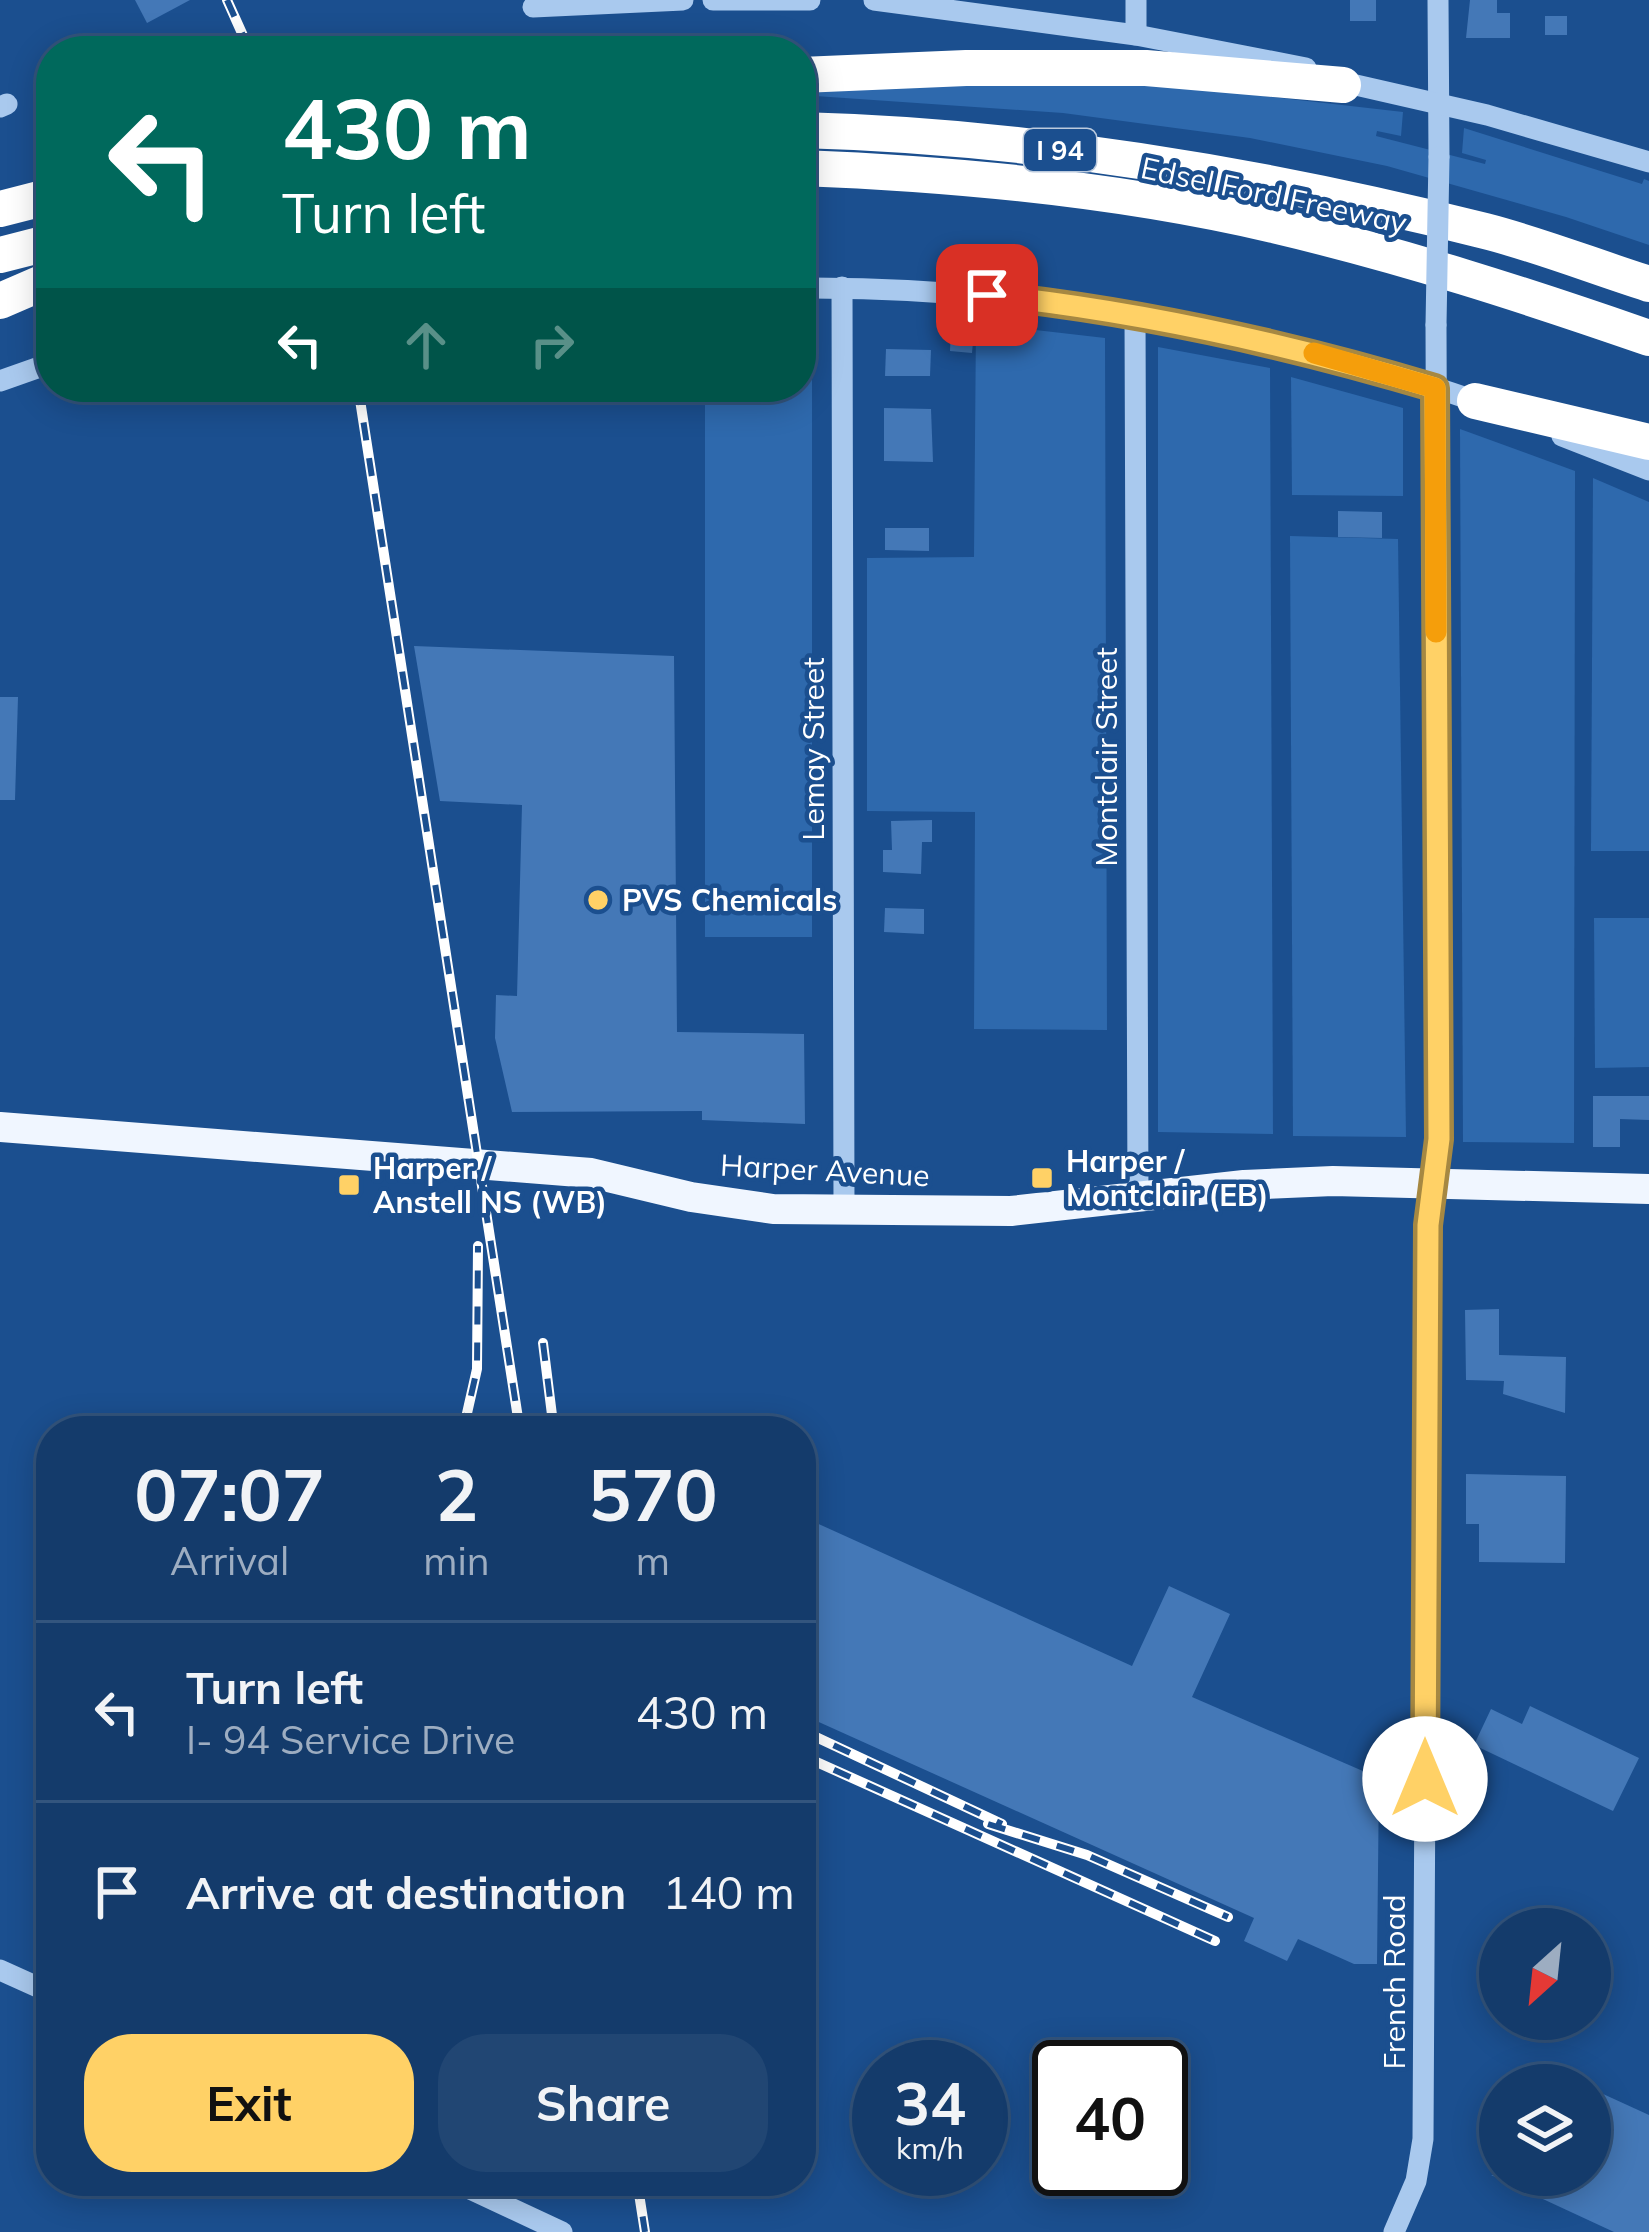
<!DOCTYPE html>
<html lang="en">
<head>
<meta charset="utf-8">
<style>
	body { margin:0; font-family:Mulish,sans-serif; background:#214673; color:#f1f3f6; height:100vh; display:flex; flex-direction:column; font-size:45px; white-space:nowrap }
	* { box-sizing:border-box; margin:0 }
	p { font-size:39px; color:#9dadc1 }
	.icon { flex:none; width:66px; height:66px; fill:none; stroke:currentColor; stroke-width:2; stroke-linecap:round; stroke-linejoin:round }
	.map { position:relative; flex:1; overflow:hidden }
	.panel { position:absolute; left:36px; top:1416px; width:780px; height:780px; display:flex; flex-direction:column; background:#143b6b; border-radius:48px; box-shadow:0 6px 30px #0003,0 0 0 3px #33557e }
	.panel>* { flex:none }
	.top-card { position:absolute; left:36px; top:36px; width:780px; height:366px; border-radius:48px; box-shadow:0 6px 30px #0003,0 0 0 3px #33557e; background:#00695c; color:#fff; overflow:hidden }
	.needle { width:78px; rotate:207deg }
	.buttons { position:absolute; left:1479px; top:1908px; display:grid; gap:24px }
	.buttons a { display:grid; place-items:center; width:132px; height:132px; border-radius:50%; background:#143b6b; box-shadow:0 6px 30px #0003,0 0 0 3px #33557e; font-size:60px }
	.speed { position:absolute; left:852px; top:2040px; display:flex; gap:24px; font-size:60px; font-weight:700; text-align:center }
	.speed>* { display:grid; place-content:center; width:156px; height:156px; border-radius:50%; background:#143b6b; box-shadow:0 6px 30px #0003,0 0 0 3px #33557e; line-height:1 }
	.speed small { font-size:30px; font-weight:400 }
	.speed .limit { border:6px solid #111; border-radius:18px; background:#fff; color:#111 }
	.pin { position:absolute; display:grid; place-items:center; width:102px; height:102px; color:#fff; margin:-51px; border-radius:24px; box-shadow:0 6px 18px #0006 }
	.me { position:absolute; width:132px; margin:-66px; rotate:0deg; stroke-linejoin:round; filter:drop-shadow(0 0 9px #0008) }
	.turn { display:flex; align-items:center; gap:42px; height:252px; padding:0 48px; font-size:54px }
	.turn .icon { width:156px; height:156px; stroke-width:2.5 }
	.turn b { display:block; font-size:84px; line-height:102px }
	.lanes { display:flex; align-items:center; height:114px; padding:0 48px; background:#0003; justify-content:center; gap:60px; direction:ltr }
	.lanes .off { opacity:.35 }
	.eta { display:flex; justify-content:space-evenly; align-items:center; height:204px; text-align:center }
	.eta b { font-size:72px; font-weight:700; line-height:84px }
	.primary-button { display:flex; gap:24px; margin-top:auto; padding:24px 48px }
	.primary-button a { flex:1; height:138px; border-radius:48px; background:#ffd166; color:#111; font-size:48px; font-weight:700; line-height:138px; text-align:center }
	.primary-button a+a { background:#214673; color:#f1f3f6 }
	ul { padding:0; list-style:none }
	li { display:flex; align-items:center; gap:36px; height:180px; padding:0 48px; border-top:3px solid #33557e }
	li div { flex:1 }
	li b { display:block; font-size:45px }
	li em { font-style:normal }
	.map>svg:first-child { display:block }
</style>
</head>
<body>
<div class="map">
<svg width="1649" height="2232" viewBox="0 0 1649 2232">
	<rect width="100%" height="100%" fill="#1b4f8f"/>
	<g fill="#2e69ad">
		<path d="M 994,74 L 1219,91 L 1403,112 L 1401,136 L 1377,131 L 1376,136 L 1485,164 L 1486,160 L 1462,153 L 1464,128 L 1642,184 L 1644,179 L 1649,181 L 1649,245 L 1566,217 L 1387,166 L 1250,138 L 1063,113 L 801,95 L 801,77 Z"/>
		<path d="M 801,315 L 812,315 L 812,937 L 705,937 L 705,387 L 801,387 Z"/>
		<path d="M 976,323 L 1105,338 L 1107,1030 L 974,1029 L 975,812 L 867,811 L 867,558 L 974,557 Z"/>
		<path d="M 1158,347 L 1270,368 L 1273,1134 L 1158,1132 Z"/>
		<path d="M 1291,377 L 1403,408 L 1403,496 L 1292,495 Z"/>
		<path d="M 1460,429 L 1575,471 L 1574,1143 L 1463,1142 Z"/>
		<path d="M 1593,478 L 1649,502 L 1649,851 L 1591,851 Z"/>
		<path d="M 1290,536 L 1398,539 L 1406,1137 L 1293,1136 Z"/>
		<path d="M 1594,918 L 1649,918 L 1649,1067 L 1595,1068 Z"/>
	</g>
	<g fill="#4478b7">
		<path d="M 135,0 L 190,0 L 147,23 Z"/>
		<rect x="1350" y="0" width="26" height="21"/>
		<path d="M 1470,0 L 1497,0 L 1497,13 L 1510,13 L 1510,38 L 1466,38 Z"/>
		<rect x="1545" y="16" width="22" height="19"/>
		<path d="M 951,329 L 974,331 L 972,353 L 950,351 Z"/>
		<path d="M 886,349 L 931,350 L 930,376 L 885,376 Z"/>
		<path d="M 884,408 L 931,409 L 933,462 L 884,461 Z"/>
		<path d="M 1338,511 L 1382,512 L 1382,538 L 1338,537 Z"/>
		<path d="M 885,528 L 929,528 L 929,551 L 885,550 Z"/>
		<path d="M 414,646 L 674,656 L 677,1032 L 804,1034 L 805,1124 L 702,1120 L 702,1111 L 512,1112 L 495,1038 L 496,995 L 517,996 L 522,805 L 440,801 Z"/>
		<path d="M 0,697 L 18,697 L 15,800 L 0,800 Z"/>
		<path d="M 932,820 L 932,842 L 922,842 L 921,874 L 883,872 L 883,850 L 892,850 L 891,821 Z"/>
		<path d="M 885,908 L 924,909 L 924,934 L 884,932 Z"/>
		<path d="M 1593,1096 L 1649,1096 L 1649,1120 L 1620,1119 L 1620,1147 L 1593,1147 Z"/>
		<path d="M 1499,1309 L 1499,1355 L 1566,1357 L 1565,1413 L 1503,1394 L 1504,1381 L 1466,1380 L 1465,1310 Z"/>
		<path d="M 1466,1474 L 1566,1476 L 1565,1563 L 1479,1562 L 1479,1524 L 1466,1524 Z"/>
		<path d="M 801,1516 L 1132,1666 L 1169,1586 L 1230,1614 L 1192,1697 L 1379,1778 L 1377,1964 L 1354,1964 L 1298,1939 L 1287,1961 L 1244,1941 L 1254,1918 L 801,1714 Z"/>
		<path d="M 1530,1706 L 1639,1758 L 1613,1811 L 1474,1745 L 1491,1709 L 1522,1724 Z"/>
		<path d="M 1590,2088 L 1649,2115 L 1649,2232 L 1614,2232 L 1491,2175 L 1590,2175 Z"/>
	</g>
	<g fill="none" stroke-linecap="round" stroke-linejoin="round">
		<g stroke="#a9c9ee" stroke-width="21">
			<path d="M 713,0 L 810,0"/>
			<path d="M 874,0 L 1136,35 L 1306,68"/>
			<path d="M 1136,0 L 1136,35"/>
			<path d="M 1438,0 L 1439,157"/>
			<path d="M 533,7 L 683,0"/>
			<path d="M 1334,80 L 1487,115 L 1649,162"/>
			<path d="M 0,107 L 7,104"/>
			<path d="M 842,287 L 844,1210"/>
			<path d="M 801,288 C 982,287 1160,312 1334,359 C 1384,372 1435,386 1483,404"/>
			<path d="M 1135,315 L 1138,1198"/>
			<path d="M 0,381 L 51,363"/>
			<path d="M 1562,436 L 1649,470"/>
			<path d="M 0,1970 L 51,1993"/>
			<path d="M 453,2181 L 562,2232"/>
			<path d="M 1394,2232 L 1416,2181 L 1423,2139 L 1428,1225 L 1439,1139 L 1436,325"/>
		</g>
		<path stroke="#f0f6ff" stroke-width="30" d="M 0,1127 L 591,1173 L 691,1197 L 773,1209 L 1011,1211 L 1244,1185 L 1333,1181 L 1649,1189"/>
		<g stroke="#fff" stroke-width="36">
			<path d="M 801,75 L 966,68 L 1146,68 L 1343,85"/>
			<path d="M 801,130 C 1031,136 1262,175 1485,231 C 1540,245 1595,267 1649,284"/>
			<path d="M 801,168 C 958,174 1119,189 1273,225 C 1401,255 1525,295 1649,338"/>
			<path d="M 0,209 L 51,196"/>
			<path d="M 0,255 L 51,242"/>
			<path d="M 0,301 L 51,279"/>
			<path d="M 1475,401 L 1649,442"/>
		</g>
		<defs>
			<g id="rail">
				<path d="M 227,0 L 250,51"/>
				<path d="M 358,387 L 520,1431"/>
				<path d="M 543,1343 L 554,1431"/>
				<path d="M 463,1431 L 477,1369 L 478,1246"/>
				<path d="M 801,1730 L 1002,1824"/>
				<path d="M 801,1755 L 1215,1941"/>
				<path d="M 988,1824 L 1087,1855 L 1228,1917"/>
				<path d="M 637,2181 L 645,2232"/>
			</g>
		</defs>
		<use href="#rail" stroke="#fff" stroke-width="10"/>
		<use href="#rail" stroke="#1b4f8f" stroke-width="6" stroke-dasharray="18" stroke-linecap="butt"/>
		<path stroke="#a9c9ee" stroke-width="21" d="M 1436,325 L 1439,157"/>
	</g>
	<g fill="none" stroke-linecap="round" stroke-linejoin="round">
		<defs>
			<path id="route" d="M 987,295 C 1140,311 1288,344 1435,388 L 1439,1139 L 1428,1225 L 1425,1779"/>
		</defs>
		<use href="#route" stroke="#a68842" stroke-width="30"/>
		<use href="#route" stroke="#ffd166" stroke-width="21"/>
		<path stroke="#f59e0b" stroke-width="21" d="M 1314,353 L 1435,388 L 1436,632"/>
	</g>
	<g fill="#ffd166" stroke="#1b4f8f" stroke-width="4.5">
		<circle cx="598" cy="900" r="12"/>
		<rect x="1030" y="1166" width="24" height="24" rx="6"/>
		<rect x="337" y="1173" width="24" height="24" rx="6"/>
	</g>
	<g text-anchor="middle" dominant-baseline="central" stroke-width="9" stroke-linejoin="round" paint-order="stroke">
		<rect fill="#1b4f8f" stroke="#bbcadd" stroke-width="3" x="1024" y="129" width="72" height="42" rx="9"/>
		<g font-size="27" font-weight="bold" fill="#fff">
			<text x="1060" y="150">I 94</text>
		</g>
		<g font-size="30" fill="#fff" stroke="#1b4f8f">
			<text transform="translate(1274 195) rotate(12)">Edsel Ford Freeway</text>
			<text transform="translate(813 749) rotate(-90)">Lemay Street</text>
			<text transform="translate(1106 757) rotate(-90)">Montclair Street</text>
			<text transform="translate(825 1170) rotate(3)">Harper Avenue</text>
			<text transform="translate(1394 1982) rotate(-90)">French Road</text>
		</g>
		<g font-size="30" font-weight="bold" fill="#fff" stroke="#1b4f8f" text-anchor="start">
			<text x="622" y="900">PVS Chemicals</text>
			<text x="1066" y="1161">Harper /<tspan x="1066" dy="34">Montclair (EB)</tspan></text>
			<text x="373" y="1168">Harper /<tspan x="373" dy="34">Anstell NS (WB)</tspan></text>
		</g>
	</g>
</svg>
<div class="buttons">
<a><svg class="needle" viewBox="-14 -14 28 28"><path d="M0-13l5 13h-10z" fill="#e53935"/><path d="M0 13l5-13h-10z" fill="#9dadc1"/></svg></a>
<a><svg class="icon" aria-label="layers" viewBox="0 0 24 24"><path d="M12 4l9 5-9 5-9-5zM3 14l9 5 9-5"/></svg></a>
</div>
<div class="speed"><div>34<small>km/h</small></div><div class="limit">40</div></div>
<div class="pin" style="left:987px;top:295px;background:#d93025"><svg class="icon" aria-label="arrive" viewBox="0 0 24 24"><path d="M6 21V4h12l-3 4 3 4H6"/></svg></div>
<svg class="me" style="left:1425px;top:1779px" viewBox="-20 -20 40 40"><circle r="19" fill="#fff"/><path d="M0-13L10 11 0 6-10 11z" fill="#ffd166"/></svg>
<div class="top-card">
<div class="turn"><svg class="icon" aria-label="left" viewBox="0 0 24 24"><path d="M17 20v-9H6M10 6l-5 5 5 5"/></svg><div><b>430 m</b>Turn left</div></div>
<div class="lanes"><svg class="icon" aria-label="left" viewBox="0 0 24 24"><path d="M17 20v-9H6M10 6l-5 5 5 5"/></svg><svg class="icon off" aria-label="ahead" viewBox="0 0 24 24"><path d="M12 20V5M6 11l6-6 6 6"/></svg><svg class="icon off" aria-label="right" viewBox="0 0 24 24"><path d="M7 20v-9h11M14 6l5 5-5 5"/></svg></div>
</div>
<section class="panel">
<div class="eta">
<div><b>07:07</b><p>Arrival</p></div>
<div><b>2</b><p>min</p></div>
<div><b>570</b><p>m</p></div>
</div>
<ul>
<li><svg class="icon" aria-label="left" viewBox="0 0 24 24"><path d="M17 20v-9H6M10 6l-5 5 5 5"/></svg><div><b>Turn left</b><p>I- 94 Service Drive</p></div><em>430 m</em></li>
<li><svg class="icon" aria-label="arrive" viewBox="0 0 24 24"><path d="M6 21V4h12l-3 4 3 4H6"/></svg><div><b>Arrive at destination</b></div><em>140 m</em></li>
</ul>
<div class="primary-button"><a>Exit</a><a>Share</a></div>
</section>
</div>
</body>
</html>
